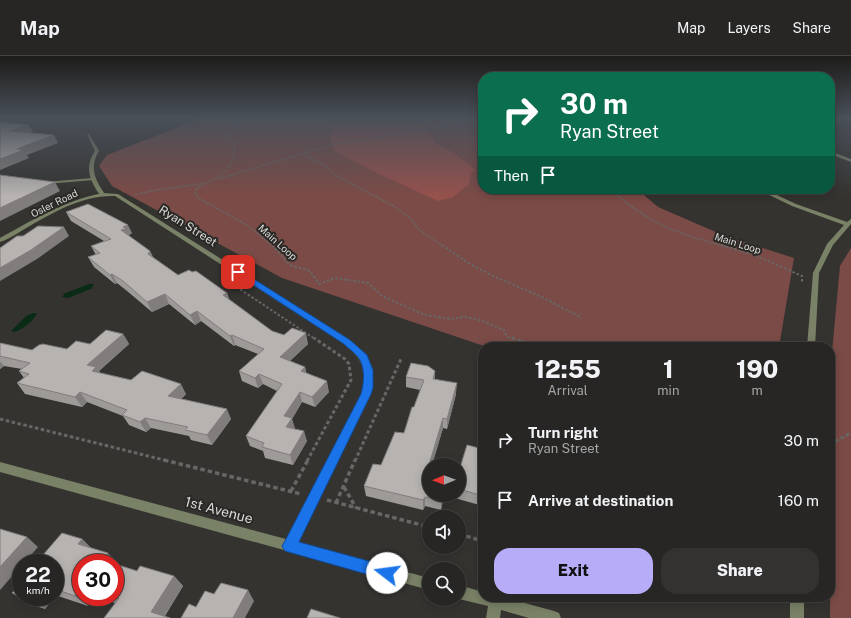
<!DOCTYPE html>
<html lang="en">
<head>
<meta charset="utf-8">
<style>
	body { margin:0; font-family:"Public Sans",sans-serif; background:#333231; color:#f1f3f6; height:100vh; display:flex; flex-direction:column; font-size:15px; white-space:nowrap }
	* { box-sizing:border-box; margin:0 }
	p { font-size:13px; color:#a4a5a6 }
	.icon { flex:none; width:22px; height:22px; fill:none; stroke:currentColor; stroke-width:2; stroke-linecap:round; stroke-linejoin:round }
	.map { position:relative; flex:1; overflow:hidden }
	.side { position:absolute; left:478px; top:286px; width:357px; height:260px; display:flex; flex-direction:column; background:#272624; border-radius:16px; box-shadow:0 2px 10px #0003,0 0 0 1px #434341 }
	.side>* { flex:none }
	.hud { position:absolute; left:478px; top:16px; width:357px; height:122px; border-radius:16px; box-shadow:0 2px 10px #0003,0 0 0 1px #434341; background:#0b6e4f; color:#fff; overflow:hidden }
	.needle { width:26px; rotate:269deg }
	.fabs { position:absolute; left:422px; top:402px; display:grid; gap:8px }
	.fabs a { display:grid; place-items:center; width:44px; height:44px; border-radius:50%; background:#272624; box-shadow:0 2px 10px #0003,0 0 0 1px #434341; font-size:20px }
	.speed { position:absolute; left:12px; top:498px; display:flex; gap:8px; font-size:20px; font-weight:700; text-align:center }
	.speed>* { display:grid; place-content:center; width:52px; height:52px; border-radius:50%; background:#272624; box-shadow:0 2px 10px #0003,0 0 0 1px #434341; line-height:1 }
	.speed small { font-size:10px; font-weight:400 }
	.speed .limit { border:6px solid #d22; background:#fff; color:#111 }
	.pin { position:absolute; display:grid; place-items:center; width:34px; height:34px; color:#fff; margin:-17px; border-radius:8px; box-shadow:0 2px 6px #0006 }
	.me { position:absolute; width:44px; margin:-22px; rotate:285deg; stroke-linejoin:round; filter:drop-shadow(0 0 3px #0008) }
	.turn { display:flex; align-items:center; gap:14px; height:84px; padding:0 16px; font-size:18px }
	.turn .icon { width:52px; height:52px; stroke-width:2.5 }
	.turn b { display:block; font-size:28px; line-height:34px }
	.then { display:flex; align-items:center; height:38px; padding:0 16px; background:#0003; gap:8px; font-size:15px }
	.eta { display:flex; justify-content:space-evenly; align-items:center; height:68px; text-align:center }
	.eta b { font-size:24px; font-weight:800; line-height:28px }
	.button { display:flex; gap:8px; margin-top:auto; padding:8px 16px }
	.button a { flex:1; height:46px; border-radius:16px; background:#b6acf8; color:#111; font-size:16px; font-weight:800; line-height:46px; text-align:center }
	.button a+a { background:#333231; color:#f1f3f6 }
	ul { padding:0; list-style:none }
	li { display:flex; align-items:center; gap:12px; height:60px; padding:0 16px }
	li div { flex:1 }
	li b { display:block; font-size:15px }
	li em { font-style:normal }
	header { display:flex; align-items:center; gap:24px; box-sizing:border-box; height:56px; padding:0 20px; background:#272624; border-bottom:1px solid #434341 }
	header strong { font-size:19px }
	nav { display:flex; gap:22px; margin-inline-start:auto; font-size:14px }
	.map>svg:first-child { display:block }
</style>
</head>
<body>
<header>
<strong>Map</strong>
<nav><a>Map</a><a>Layers</a><a>Share</a></nav>
</header>
<div class="map">
<svg width="851" height="562" viewBox="0 0 851 562">
	<rect width="100%" height="100%" fill="#343330"/>
	<g fill="#7b4b47">
		<path d="M 202,62 L 483,62 L 483,133 L 637,133 L 658,151 L 725,180 L 794,202 L 779,291 L 487,291 L 282,222 L 112,130 L 99,110 L 107,99 Z"/>
		<path d="M 851,192 L 851,562 L 830,562 L 832,296 L 840,210 Z"/>
	</g>
	<path fill="#95514c" d="M 340,62 L 412,62 L 430,77 L 436,88 L 454,97 L 476,114 L 471,117 L 469,128 L 453,141 L 438,145 L 379,118 L 334,95 C 329,79 328,75 340,62 Z"/>
	<g fill="#0a2b16">
		<path d="M 89,228 L 94,228 L 92,231 L 93,232 L 68,242 L 62,241 L 64,239 L 63,238 Z"/>
		<path d="M 33,257 L 37,257 C 34,265 22,274 14,276 L 11,275 L 26,260 Z"/>
	</g>
	<g fill="none" stroke-linecap="round" stroke-linejoin="round">
		<g stroke="#686765" stroke-width="1.5" stroke-dasharray="1.5 1" stroke-linecap="butt">
			<path d="M 241,62 L 237,64 L 238,67 L 229,78 L 225,79 L 225,82 L 234,86 C 237,116 216,121 196,133 L 195,138 L 200,143 L 247,169 L 273,190"/>
			<path d="M 303,98 L 324,109 L 335,119 L 397,152 L 412,164 L 418,173 L 443,190"/>
			<path d="M 218,123 L 335,88 L 483,64"/>
			<path d="M 611,133 C 643,165 682,180 725,190"/>
			<path d="M 134,139 C 157,133 181,131 204,127"/>
		</g>
		<g stroke="#686765" stroke-width="2" stroke-dasharray="2.5 2" stroke-linecap="butt">
			<path d="M 272,189 L 290,209 L 310,215 L 319,228 L 335,222 L 368,227 L 382,240 L 425,259 L 451,263 L 464,261 L 477,263 L 504,274 L 507,281 L 515,283"/>
			<path d="M 442,189 L 470,208 L 495,221 L 542,241 L 582,262"/>
			<path d="M 721,189 L 752,198 L 802,220 L 802,227"/>
			<path d="M 229,226 L 315,283"/>
		</g>
		<g stroke="#686765" stroke-width="3" stroke-dasharray="3.5 2.5" stroke-linecap="butt">
			<path d="M 512,282 L 540,291"/>
			<path d="M 0,363 L 168,405"/>
			<path d="M 830,388 L 851,377"/>
			<path d="M 307,405 L 351,324 L 349,308 L 345,303 L 314,282"/>
			<path d="M 355,405 L 401,303"/>
		</g>
		<g stroke="#686765" stroke-width="3.5" stroke-dasharray="4.5 3" stroke-linecap="butt">
			<path d="M 164,404 L 301,438"/>
			<path d="M 344,431 L 356,452"/>
			<path d="M 291,435 L 308,404"/>
			<path d="M 327,444 L 429,471"/>
			<path d="M 336,447 L 355,404"/>
			<path d="M 459,478 L 483,485"/>
		</g>
		<path fill="#798166" fill-rule="evenodd" d="M 87,78 L 89,78 L 99,95 C 89,111 95,124 105,138 L 104,139 L 100,139 C 90,125 84,111 95,95 Z"/>
		<g fill="#798166" fill-rule="evenodd">
			<path d="M 830,95 L 851,103 L 851,106 L 830,98 Z"/>
			<path d="M 92,122 L 94,122 L 94,124 L 45,128 L 43,127 L 45,126 Z"/>
			<path d="M 757,133 L 764,133 L 796,148 L 847,166 L 851,163 L 851,168 L 833,189 L 819,217 L 815,291 L 807,291 L 813,217 L 827,188 L 844,169 L 792,150 Z"/>
			<path d="M 103,137 L 118,138 L 350,284 C 369,301 377,312 371,338 L 297,486 L 429,522 L 429,534 L 0,416 L 0,406 L 286,483 L 361,338 C 368,313 363,304 344,288 L 115,140 C 83,139 54,156 28,171 C 19,176 10,183 0,186 L 0,182 C 33,164 65,144 103,137 Z"/>
			<path d="M 459,529 L 483,536 L 483,541 L 502,541 L 554,555 L 559,557 L 561,562 L 529,562 L 501,554 L 500,562 L 486,562 L 488,550 L 459,543 Z"/>
			<rect x="790" y="541" width="14" height="21"/>
		</g>
	</g>
	<g fill="#9d9a98">
		<path d="M 66,156 L 132,177 L 129,179 L 129,180 L 150,195 L 153,201 L 178,219 L 227,237 L 229,243 L 272,275 L 284,279 L 308,288 L 290,305 L 305,311 L 306,316 L 329,336 L 315,351 L 302,346 L 292,363 L 294,373 L 307,385 L 293,409 L 265,402 L 263,395 L 250,390 L 246,380 L 277,335 L 263,328 L 258,332 L 242,325 L 239,315 L 258,298 L 235,289 L 234,290 L 201,265 L 195,269 L 169,248 L 152,256 L 127,235 L 117,227 L 115,228 L 94,211 L 88,201 L 96,199 L 91,190 L 104,185 L 71,165 Z"/>
		<path d="M 123,278 L 129,288 L 99,315 L 100,317 L 186,338 L 181,343 L 231,363 L 212,389 L 191,384 L 189,380 L 151,372 L 146,376 L 129,369 L 123,360 L 87,346 L 82,351 L 25,338 L 17,327 L 24,322 L 19,315 L 22,313 L 4,310 L 0,313 L 0,287 L 32,294 L 67,293 L 90,288 Z"/>
		<path d="M 406,321 L 435,323 L 456,338 L 447,373 L 443,372 L 432,409 L 429,409 L 429,439 L 459,439 L 459,415 L 483,393 L 483,450 L 444,439 L 441,454 L 425,450 L 423,454 L 366,440 L 364,430 L 381,409 L 404,377 L 420,334 L 406,331 Z"/>
		<path d="M 82,483 L 91,492 L 118,508 L 118,509 L 137,515 L 174,520 L 183,530 L 165,560 L 115,547 L 96,541 L 115,541 L 81,507 L 81,541 L 88,550 L 55,539 L 55,540 L 55,507 Z"/>
		<path d="M 21,527 L 21,541 L 54,541 L 45,553 L 27,547 L 12,537 Z"/>
	</g>
	<g fill="#807d7c">
		<path d="M 29,69 L 33,76 L 15,83 L 10,75 Z"/>
		<path d="M 54,79 L 58,87 L 27,99 L 29,102 L 0,114 L 0,103 L 17,93 Z"/>
		<path d="M 55,126 L 60,135 L 0,165 L 0,152 Z"/>
		<path d="M 128,169 L 132,177 L 129,179 L 130,181 L 121,174 L 123,171 Z"/>
		<path d="M 64,171 L 69,180 L 37,203 L 0,225 L 0,212 Z"/>
		<path d="M 150,195 L 154,204 L 148,198 Z"/>
		<path d="M 112,218 L 117,227 L 115,228 L 110,219 Z"/>
		<path d="M 227,237 L 230,247 L 223,239 Z"/>
		<path d="M 165,238 L 169,248 L 152,256 L 147,246 Z"/>
		<path d="M 197,255 L 201,265 L 195,269 L 190,259 Z"/>
		<path d="M 306,277 L 308,288 L 283,311 L 280,301 Z"/>
		<path d="M 123,278 L 129,288 L 99,315 L 103,321 L 94,319 L 87,309 Z"/>
		<path d="M 232,279 L 235,289 L 234,290 L 230,280 Z"/>
		<path d="M 0,305 L 4,310 L 0,313 Z"/>
		<path d="M 305,311 L 307,321 L 301,315 Z"/>
		<path d="M 435,315 L 435,325 L 433,323 Z"/>
		<path d="M 259,318 L 263,328 L 258,332 L 255,322 Z"/>
		<path d="M 327,325 L 329,336 L 315,351 L 312,341 Z"/>
		<path d="M 457,327 L 456,338 L 447,373 L 447,363 Z"/>
		<path d="M 181,328 L 186,338 L 174,350 L 168,340 Z"/>
		<path d="M 80,336 L 87,346 L 82,351 L 75,341 Z"/>
		<path d="M 300,336 L 302,346 L 292,363 L 295,372 L 289,381 L 284,360 Z"/>
		<path d="M 227,353 L 231,363 L 212,389 L 207,379 Z"/>
		<path d="M 145,362 L 151,372 L 146,376 L 140,366 Z"/>
		<path d="M 443,362 L 443,372 L 432,409 L 429,409 Z"/>
		<path d="M 304,375 L 307,385 L 293,409 L 290,399 Z"/>
		<path d="M 442,439 L 444,439 L 441,454 L 441,444 Z"/>
		<path d="M 425,441 L 425,450 L 423,454 L 423,444 Z"/>
		<path d="M 27,481 L 38,491 L 24,507 L 21,507 L 21,510 L 0,534 L 0,511 Z"/>
		<path d="M 82,483 L 93,494 L 78,488 Z"/>
		<path d="M 108,497 L 118,508 L 115,513 L 115,507 L 105,507 L 102,504 Z"/>
		<path d="M 174,520 L 183,530 L 163,562 L 151,556 Z"/>
		<path d="M 81,532 L 81,541 L 94,541 L 88,550 L 75,540 Z"/>
		<path d="M 248,534 L 254,545 L 245,562 L 233,562 Z"/>
		<path d="M 32,541 L 54,541 L 45,553 L 31,543 Z"/>
	</g>
	<g fill="#b7b3b1" stroke="#807d7c">
		<path d="M 0,66 L 29,69 L 10,75 L 54,79 L 17,93 L 24,94 L 0,103 Z"/>
		<path d="M 0,119 L 55,126 L 0,152 Z"/>
		<path d="M 88,148 L 128,169 L 123,171 L 126,173 L 121,174 L 150,195 L 148,198 L 178,219 L 189,214 L 192,216 L 196,215 L 227,237 L 223,239 L 272,275 L 284,279 L 292,272 L 306,277 L 280,301 L 305,311 L 301,315 L 327,325 L 312,341 L 300,336 L 284,360 L 292,362 L 286,371 L 304,375 L 290,399 L 262,391 L 264,387 L 246,380 L 282,328 L 259,318 L 255,322 L 239,315 L 264,293 L 232,279 L 230,280 L 197,255 L 190,259 L 165,238 L 147,246 L 123,225 L 112,218 L 110,219 L 88,201 L 100,197 L 91,190 L 111,183 L 66,156 Z"/>
		<path d="M 38,170 L 64,171 L 31,194 L 0,212 L 0,192 L 17,180 L 23,180 Z"/>
		<path d="M 106,274 L 123,278 L 87,309 L 96,311 L 92,315 L 131,324 L 142,315 L 181,328 L 168,340 L 227,353 L 207,379 L 185,374 L 188,371 L 145,362 L 140,366 L 122,359 L 127,354 L 80,336 L 75,341 L 17,327 L 29,318 L 19,315 L 30,307 L 0,300 L 0,287 L 32,294 L 39,289 L 43,288 L 67,293 L 76,285 L 90,288 Z"/>
		<path d="M 411,307 L 428,310 L 435,315 L 433,323 L 457,327 L 447,363 L 443,362 L 429,409 L 429,439 L 442,439 L 441,444 L 425,441 L 423,444 L 364,430 L 373,408 L 381,409 L 395,376 L 404,377 L 412,351 L 414,351 L 424,324 L 406,321 Z"/>
		<path d="M 467,389 L 483,393 L 483,440 L 459,433 L 459,415 Z"/>
		<path d="M 0,473 L 27,481 L 0,511 Z"/>
		<path d="M 62,477 L 82,483 L 78,488 L 108,497 L 102,504 L 112,507 L 81,507 L 81,532 L 75,540 L 55,533 L 55,507 L 36,507 Z"/>
		<path d="M 115,508 L 137,515 L 140,510 L 174,520 L 151,556 L 170,562 L 104,562 L 119,542 L 115,541 Z"/>
		<path d="M 21,527 L 21,540 L 12,537 Z"/>
		<path d="M 221,527 L 248,534 L 233,562 L 181,562 L 189,548 L 196,551 L 205,535 L 214,538 Z"/>
		<path d="M 25,541 L 32,541 L 31,543 Z"/>
		<path d="M 311,553 L 340,562 L 307,562 Z"/>
	</g>
	<linearGradient id="sky" x2="0" y2="1"><stop stop-color="#1d1c1a"/><stop offset="0.44" stop-color="#4a5059"/><stop offset="1" stop-color="#4a5059" stop-opacity="0"/></linearGradient>
	<rect width="851" height="140" fill="url(#sky)"/>
	<path fill="#1a73e8" stroke="#114b97" d="M 238,213 L 350,284 L 367,299 L 373,314 L 373,332 L 371,338 L 299,486 L 387,510 L 392,512 L 394,517 L 392,522 L 387,524 L 285,495 L 282,490 L 285,485 L 361,338 C 364,328 365,313 360,304 C 357,298 349,293 344,288 L 235,217 L 234,216 Z"/>
	<g text-anchor="middle" dominant-baseline="central" stroke-width="4" stroke-linejoin="round" paint-order="stroke">
		<g font-size="10" fill="#dad9d7" stroke="#2a2926">
			<text transform="translate(54 147) rotate(-26)">Osler Road</text>
			<text transform="translate(278 186) rotate(42)">Main Loop</text>
			<text transform="translate(738 187) rotate(18)">Main Loop</text>
		</g>
		<g font-size="12" fill="#dad9d7" stroke="#2a2926">
			<text transform="translate(188 170) rotate(32)">Ryan Street</text>
		</g>
		<g font-size="14" fill="#dad9d7" stroke="#2a2926">
			<text transform="translate(219 454) rotate(15)">1st Avenue</text>
		</g>
	</g>
</svg>
<div class="fabs">
<a><svg class="needle" viewBox="-14 -14 28 28"><path d="M0-13l5 13h-10z" fill="#e53935"/><path d="M0 13l5-13h-10z" fill="#a4a5a6"/></svg></a>
<a><svg class="icon" aria-label="sound" viewBox="0 0 24 24"><path d="M4 9h4l5-4v14l-5-4H4zM17 9q2 3 0 6"/></svg></a>
<a><svg class="icon" aria-label="search" viewBox="0 0 24 24"><circle cx="10" cy="10" r="6"/><path d="M15 15l6 6"/></svg></a>
</div>
<div class="speed"><div>22<small>km/h</small></div><div class="limit">30</div></div>
<div class="pin" style="left:238px;top:216px;background:#d93025"><svg class="icon" aria-label="arrive" viewBox="0 0 24 24"><path d="M6 21V4h12l-3 4 3 4H6"/></svg></div>
<svg class="me" style="left:387px;top:517px" viewBox="-20 -20 40 40"><circle r="19" fill="#fff"/><path d="M0-13L10 11 0 6-10 11z" fill="#1a73e8"/></svg>
<div class="hud">
<div class="turn"><svg class="icon" aria-label="right" viewBox="0 0 24 24"><path d="M7 20v-9h11M14 6l5 5-5 5"/></svg><div><b>30 m</b>Ryan Street</div></div>
<div class="then">Then<svg class="icon" aria-label="arrive" viewBox="0 0 24 24"><path d="M6 21V4h12l-3 4 3 4H6"/></svg></div>
</div>
<section class="side">
<div class="eta">
<div><b>12:55</b><p>Arrival</p></div>
<div><b>1</b><p>min</p></div>
<div><b>190</b><p>m</p></div>
</div>
<ul>
<li><svg class="icon" aria-label="right" viewBox="0 0 24 24"><path d="M7 20v-9h11M14 6l5 5-5 5"/></svg><div><b>Turn right</b><p>Ryan Street</p></div><em>30 m</em></li>
<li><svg class="icon" aria-label="arrive" viewBox="0 0 24 24"><path d="M6 21V4h12l-3 4 3 4H6"/></svg><div><b>Arrive at destination</b></div><em>160 m</em></li>
</ul>
<div class="button"><a>Exit</a><a>Share</a></div>
</section>
</div>
</body>
</html>
